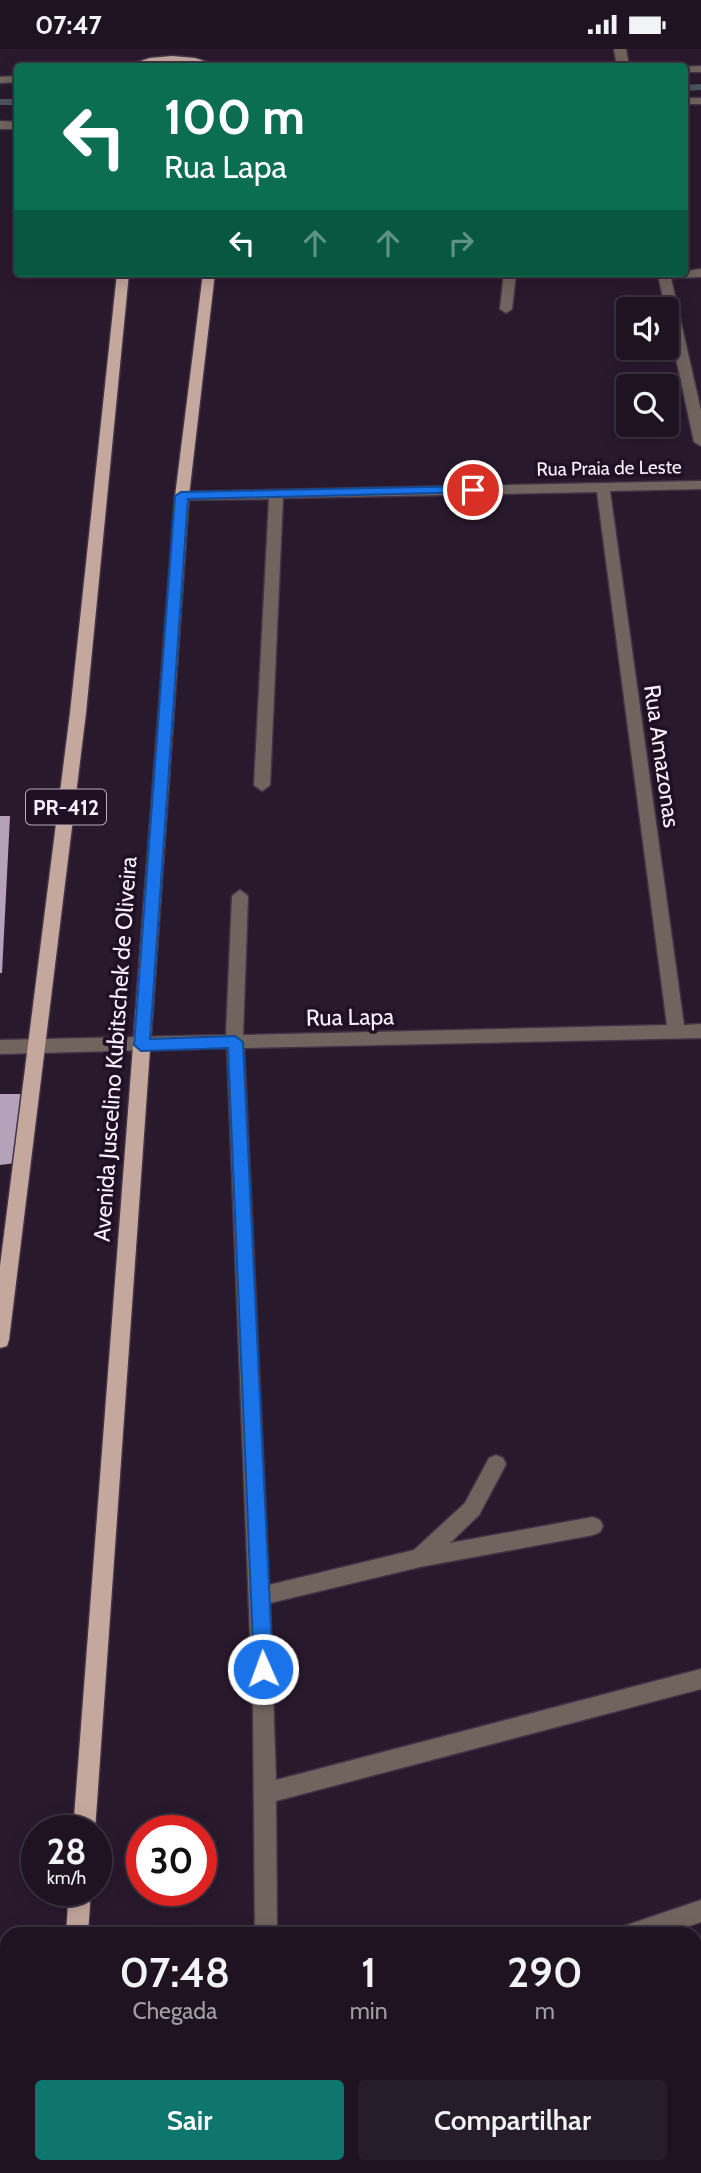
<!DOCTYPE html>
<html lang="pt">
<head>
<meta charset="utf-8">
<style>
	body { margin:0; font-family:Cabin,sans-serif; background:#271c2a; color:#f1f3f6; height:100vh; display:flex; flex-direction:column; font-size:26px; white-space:nowrap }
	* { box-sizing:border-box; margin:0 }
	p { font-size:23px; color:#a19ea5 }
	.icon { flex:none; width:38px; height:38px; fill:none; stroke:currentColor; stroke-width:2; stroke-linecap:round; stroke-linejoin:round }
	.map { position:relative; flex:1; overflow:hidden }
	.drawer { position:absolute; left:0px; top:1878px; width:702px; height:247px; display:flex; flex-direction:column; background:#1f1322; border-radius:21px 21px 0 0; box-shadow:0 4px 18px #0003,0 0 0 2px #3c3240 }
	.drawer>* { flex:none }
	.guide { position:absolute; left:14px; top:14px; width:674px; height:214px; border-radius:7px; box-shadow:0 4px 18px #0003,0 0 0 2px #3c3240; background:#0b6e4f; color:#fff; overflow:hidden }
	.tools { position:absolute; left:616px; top:248px; display:grid; gap:14px }
	.tools a { display:grid; place-items:center; width:63px; height:63px; border-radius:7px; background:#1f1322; box-shadow:0 4px 18px #0003,0 0 0 2px #3c3240; font-size:35px }
	.speed { position:absolute; left:21px; top:1766px; display:flex; gap:14px; font-size:35px; font-weight:700; text-align:center }
	.speed>* { display:grid; place-content:center; width:91px; height:91px; border-radius:50%; background:#1f1322; box-shadow:0 4px 18px #0003,0 0 0 2px #3c3240; line-height:1 }
	.speed small { font-size:18px; font-weight:400 }
	.speed .limit { border:10px solid #d22; background:#fff; color:#111 }
	.pin { position:absolute; display:grid; place-items:center; width:60px; height:60px; color:#fff; margin:-30px; border:4px solid #fff; border-radius:50%; box-shadow:0 2px 7px #0007 }
	.me { position:absolute; width:77px; margin:-38px; rotate:358deg; stroke-linejoin:round; filter:drop-shadow(0 0 5px #0008) }
	.turn { display:flex; align-items:center; gap:24px; height:147px; padding:0 35px; font-size:32px }
	.turn .icon { width:91px; height:91px; stroke-width:2.5 }
	.turn b { display:block; font-size:49px; line-height:60px }
	.lanes { display:flex; align-items:center; height:66px; padding:0 35px; background:#0003; justify-content:center; gap:35px; direction:ltr }
	.lanes .off { opacity:.35 }
	.eta { display:flex; justify-content:space-evenly; align-items:center; height:119px; text-align:center }
	.eta b { font-size:42px; font-weight:600; line-height:49px }
	.cta { display:flex; gap:14px; margin-top:auto; padding:14px 35px }
	.cta a { flex:1; height:80px; border-radius:7px; background:#0f766e; color:#fff; font-size:28px; font-weight:600; line-height:80px; text-align:center }
	.cta a+a { background:#271c2a; color:#f1f3f6 }
	.status { display:flex; justify-content:space-between; align-items:center; height:49px; padding:0 35px; background:#1f1322; direction:ltr }
	.status svg { height:19px; fill:currentColor }
	.map>svg:first-child { display:block }
</style>
</head>
<body>
<div class="status"><b>07:47</b><svg viewBox="0 0 49 12"><path d="M0 12V9h3v3zM5 12V6h3v6zM10 12V3h3v9zM15 12V0h3v12zM26 1h20v11H26zM47 4h2v5h-2z"/></svg></div>
<div class="map">
<svg width="701" height="2124" viewBox="0 0 701 2124">
	<rect width="100%" height="100%" fill="#29192d"/>
	<g fill="none" stroke-linecap="round" stroke-linejoin="round">
		<g fill="#4b5560" fill-rule="evenodd">
			<path d="M 701,35 L 701,41 L 684,42 L 684,36 Z"/>
			<rect x="0" y="50" width="18" height="6"/>
		</g>
	</g>
	<g fill="#b5a1ba">
		<path d="M 0,767 L 10,767 L 2,924 L 0,924 Z"/>
		<path d="M 0,1045 L 23,1045 L 16,1114 L 0,1116 Z"/>
		<path d="M 701,1982 L 701,2124 L 418,2124 L 416,2118 L 695,2118 L 695,1985 Z"/>
	</g>
	<g fill="none" stroke-linecap="round" stroke-linejoin="round">
		<defs>
			<g id="minor">
				<path d="M 614,0 L 626,0 L 629,18 L 617,18 Z"/>
				<path d="M 701,17 L 701,23 L 684,23 L 684,18 L 680,18 Z"/>
				<path d="M 18,27 L 18,33 L 0,34 L 0,28 Z"/>
				<rect x="684" y="49" width="17" height="6"/>
				<path d="M 0,72 L 18,73 L 18,80 L 0,80 Z"/>
				<path d="M 701,220 L 701,228 L 671,229 L 701,362 L 701,397 L 694,393 L 658,226 Z"/>
				<path d="M 504,224 L 516,224 L 512,260 L 506,264 L 500,260 Z"/>
				<path d="M 701,432 L 701,440 L 610,442 L 684,976 L 701,975 L 701,989 L 244,999 L 269,1536 L 414,1501 L 465,1454 L 489,1409 L 496,1406 L 503,1409 L 506,1415 L 503,1421 L 479,1466 L 450,1494 L 593,1468 L 600,1471 L 603,1477 L 600,1483 L 593,1486 L 420,1518 L 270,1554 L 276,1731 L 701,1620 L 701,1640 L 276,1752 L 277,1885 L 255,1885 L 253,1662 L 227,999 L 0,1005 L 0,991 L 226,986 L 232,847 L 240,841 L 248,847 L 243,986 L 667,976 L 597,443 L 283,449 L 270,736 L 262,742 L 254,736 L 269,450 L 182,451 L 175,447 L 182,443 Z"/>
				<path d="M 701,1851 L 701,1873 L 666,1885 L 621,1885 L 624,1877 Z"/>
				<rect x="250" y="2118" width="24" height="6"/>
			</g>
			<g id="major">
				<path d="M 172,7 L 195,9 L 223,18 L 172,14 L 122,18 L 150,9 Z"/>
				<path d="M 117,224 L 129,224 L 86,664 L 9,1291 L 7,1297 L 0,1299 L 0,1217 L 70,664 Z"/>
				<path d="M 203,224 L 215,224 L 189,447 L 95,1782 L 73,1782 L 175,447 Z"/>
				<path d="M 69,1841 L 91,1841 L 88,1885 L 66,1885 Z"/>
				<path d="M 48,2118 L 72,2118 L 71,2124 L 47,2124 Z"/>
			</g>
		</defs>
		<use href="#minor" stroke="#423346" stroke-width="3"/>
		<use href="#major" stroke="#423346" stroke-width="3"/>
		<use href="#minor" fill="#71645f" fill-rule="evenodd"/>
		<use href="#major" fill="#c4a89e" fill-rule="evenodd"/>
	</g>
	<path fill="#1a73e8" stroke="#114b97" stroke-width="2" d="M 473,437 L 480,441 L 478,443 L 188,450 L 150,990 L 235,987 L 243,993 L 273,1620 L 270,1627 L 263,1629 L 257,1627 L 254,1620 L 228,999 L 141,1002 L 134,996 L 175,447 L 181,443 Z"/>
	<g text-anchor="middle" dominant-baseline="central" stroke-width="7" stroke-linejoin="round" paint-order="stroke">
		<g font-size="19" fill="#faeffd" stroke="#1f1023">
			<text transform="translate(609 419) rotate(-1)">Rua Praia de Leste</text>
		</g>
		<rect fill="#1f1023" stroke="#b8acbc" stroke-width="2" x="26" y="740.5" width="80" height="35" rx="5"/>
		<g font-size="21" font-weight="bold" fill="#faeffd">
			<text x="66" y="758">PR-412</text>
		</g>
		<g font-size="23" fill="#faeffd" stroke="#1f1023">
			<text transform="translate(662 707) rotate(82)">Rua Amazonas</text>
			<text transform="translate(350 968) rotate(-1)">Rua Lapa</text>
			<text transform="translate(115 1000) rotate(-86)">Avenida Juscelino Kubitschek de Oliveira</text>
		</g>
	</g>
</svg>
<div class="tools">
<a><svg class="icon" aria-label="sound" viewBox="0 0 24 24"><path d="M4 9h4l5-4v14l-5-4H4zM17 9q2 3 0 6"/></svg></a>
<a><svg class="icon" aria-label="search" viewBox="0 0 24 24"><circle cx="10" cy="10" r="6"/><path d="M15 15l6 6"/></svg></a>
</div>
<div class="speed"><div>28<small>km/h</small></div><div class="limit">30</div></div>
<div class="pin" style="left:473px;top:441px;background:#d93025"><svg class="icon" aria-label="arrive" viewBox="0 0 24 24"><path d="M6 21V4h12l-3 4 3 4H6"/></svg></div>
<svg class="me" style="left:263px;top:1620px" viewBox="-20 -20 40 40"><circle r="17" fill="#1a73e8" stroke="#fff" stroke-width="3"/><path d="M0-11L8 9 0 5-8 9z" fill="#fff"/></svg>
<div class="guide">
<div class="turn"><svg class="icon" aria-label="left" viewBox="0 0 24 24"><path d="M17 20v-9H6M10 6l-5 5 5 5"/></svg><div><b>100 m</b>Rua Lapa</div></div>
<div class="lanes"><svg class="icon" aria-label="left" viewBox="0 0 24 24"><path d="M17 20v-9H6M10 6l-5 5 5 5"/></svg><svg class="icon off" aria-label="ahead" viewBox="0 0 24 24"><path d="M12 20V5M6 11l6-6 6 6"/></svg><svg class="icon off" aria-label="ahead" viewBox="0 0 24 24"><path d="M12 20V5M6 11l6-6 6 6"/></svg><svg class="icon off" aria-label="right" viewBox="0 0 24 24"><path d="M7 20v-9h11M14 6l5 5-5 5"/></svg></div>
</div>
<section class="drawer">
<div class="eta">
<div><b>07:48</b><p>Chegada</p></div>
<div><b>1</b><p>min</p></div>
<div><b>290</b><p>m</p></div>
</div>
<div class="cta"><a>Sair</a><a>Compartilhar</a></div>
</section>
</div>
</body>
</html>
